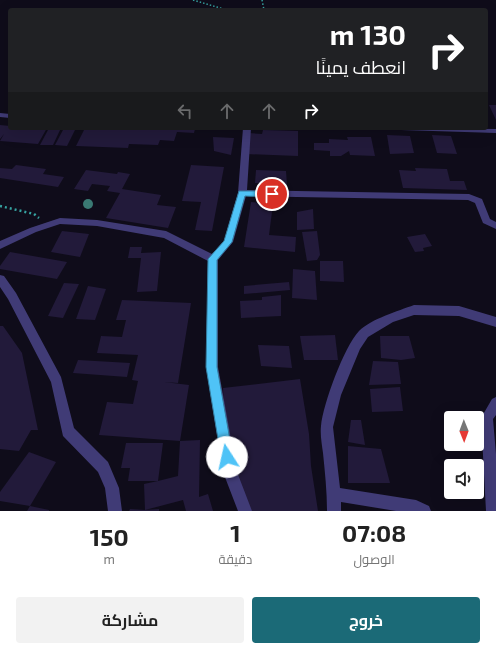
<!DOCTYPE html>
<html lang="ar">
<head>
<meta charset="utf-8">
<style>
	body { margin:0; font-family:"Exo 2",Cairo,sans-serif; background:#f2f2f2; color:#222; direction:rtl; height:100vh; display:flex; flex-direction:column; font-size:15px; white-space:nowrap }
	* { box-sizing:border-box; margin:0 }
	p { font-size:13px; color:#767676 }
	.icon { flex:none; width:22px; height:22px; fill:none; stroke:currentColor; stroke-width:2; stroke-linecap:round; stroke-linejoin:round }
	.map { position:relative; height:511px; overflow:hidden; direction:ltr }
	.drawer { display:flex; flex-direction:column; background:#fff; flex:1 }
	.drawer>* { flex:none }
	.guide { position:absolute; left:8px; top:8px; width:480px; height:122px; border-radius:4px; box-shadow:0 4px 16px #0002; direction:rtl; background:#202124; color:#fff; overflow:hidden }
	.needle { width:26px; rotate:179deg }
	.tools { position:absolute; left:444px; top:411px; display:grid; gap:8px }
	.tools a { display:grid; place-items:center; width:40px; height:40px; border-radius:4px; background:#fff; box-shadow:0 4px 16px #0002; font-size:20px }
	.pin { position:absolute; display:grid; place-items:center; width:34px; height:34px; color:#fff; margin:-17px; border:2px solid #fff; border-radius:50%; box-shadow:0 1px 4px #0007 }
	.me { position:absolute; width:44px; margin:-22px; rotate:350deg; stroke-linejoin:round; filter:drop-shadow(0 0 3px #0008) }
	.turn { display:flex; align-items:center; gap:14px; height:84px; padding:0 16px; font-size:18px }
	.turn .icon { width:52px; height:52px; stroke-width:2.5 }
	.turn b { display:block; font-size:28px; line-height:34px }
	.lanes { display:flex; align-items:center; height:38px; padding:0 16px; background:#0003; justify-content:center; gap:20px; direction:ltr }
	.lanes .off { opacity:.35 }
	.eta { display:flex; justify-content:space-evenly; align-items:center; height:68px; text-align:center }
	.eta b { font-size:24px; font-weight:700; line-height:28px }
	.cta { display:flex; gap:8px; margin-top:auto; padding:8px 16px }
	.cta a { flex:1; height:46px; border-radius:4px; background:#1b6a77; color:#fff; font-size:16px; font-weight:700; line-height:46px; text-align:center }
	.cta a+a { background:#f2f2f2; color:#222 }
	.map>svg:first-child { display:block }
</style>
</head>
<body>
<div class="map">
<svg width="496" height="511" viewBox="0 0 496 511">
	<rect width="100%" height="100%" fill="#0f0c1a"/>
	<g fill="#221a3a">
		<path d="M 489,105 L 496,105 L 496,120 Z"/>
		<path d="M 0,125 L 10,126 L 10,128 L 47,128 L 38,144 L 0,141 L 4,134 L 0,139 Z"/>
		<path d="M 49,128 L 61,128 L 53,145 L 40,145 Z"/>
		<path d="M 64,128 L 76,128 L 67,146 L 55,145 Z"/>
		<path d="M 85,128 L 168,128 L 195,129 L 194,133 L 177,132 L 174,141 L 160,140 L 158,145 L 129,144 L 128,148 L 76,146 Z"/>
		<path d="M 263,130 L 298,131 L 298,156 L 246,154 L 248,133 L 262,134 Z"/>
		<path d="M 387,135 L 410,136 L 414,153 L 390,154 Z"/>
		<path d="M 432,135 L 451,136 L 457,154 L 437,153 Z"/>
		<path d="M 213,137 L 234,138 L 231,155 L 214,151 Z"/>
		<path d="M 347,137 L 371,137 L 375,156 L 350,155 L 349,151 L 341,156 L 330,156 L 330,151 L 314,150 L 314,143 L 329,143 L 329,139 L 348,140 Z"/>
		<path d="M 16,165 L 46,169 L 43,174 L 64,177 L 58,187 L 0,178 L 0,168 L 12,169 Z"/>
		<path d="M 191,165 L 224,167 L 212,231 L 195,230 L 201,202 L 182,201 Z"/>
		<path d="M 415,168 L 447,169 L 450,181 L 464,181 L 467,190 L 403,188 L 399,170 L 416,171 Z"/>
		<path d="M 86,170 L 117,174 L 118,172 L 130,174 L 122,189 L 161,195 L 157,205 L 176,207 L 168,228 L 106,218 L 120,193 L 107,191 L 110,186 L 92,184 L 88,191 L 74,189 Z"/>
		<path d="M 256,170 L 286,171 L 287,185 L 255,183 Z"/>
		<path d="M 251,202 L 273,204 L 269,235 L 296,237 L 295,252 L 244,247 Z"/>
		<path d="M 313,209 L 314,229 L 297,230 L 297,212 Z"/>
		<path d="M 62,231 L 89,234 L 80,257 L 51,252 Z"/>
		<path d="M 317,231 L 320,255 L 317,260 L 307,261 L 302,232 Z"/>
		<path d="M 425,234 L 432,246 L 423,248 L 424,251 L 415,252 L 407,237 Z"/>
		<path d="M 130,247 L 142,247 L 141,253 L 161,252 L 157,291 L 137,292 L 141,258 L 128,258 Z"/>
		<path d="M 10,252 L 67,262 L 57,279 L 0,269 L 0,266 Z"/>
		<path d="M 320,261 L 343,261 L 344,282 L 320,281 Z"/>
		<path d="M 293,269 L 315,271 L 317,300 L 292,298 Z"/>
		<path d="M 289,282 L 290,290 L 244,294 L 244,286 Z"/>
		<path d="M 64,283 L 79,284 L 63,318 L 48,316 Z"/>
		<path d="M 88,286 L 106,289 L 95,320 L 76,319 Z"/>
		<path d="M 281,295 L 281,316 L 241,318 L 240,301 L 262,300 L 262,297 Z"/>
		<path d="M 122,300 L 191,303 L 178,383 L 164,382 L 189,385 L 180,441 L 99,435 L 107,402 L 133,404 L 138,381 L 132,380 L 138,355 L 97,353 L 101,336 L 122,337 L 126,320 L 116,320 Z"/>
		<path d="M 0,326 L 3,326 L 22,353 L 38,430 L 31,430 L 19,451 L 0,449 Z"/>
		<path d="M 335,335 L 338,360 L 304,360 L 300,336 Z"/>
		<path d="M 380,336 L 409,336 L 415,358 L 401,360 L 381,358 Z"/>
		<path d="M 258,345 L 289,346 L 292,368 L 261,366 Z"/>
		<path d="M 78,360 L 130,363 L 127,377 L 73,373 Z"/>
		<path d="M 373,361 L 398,362 L 401,384 L 369,385 Z"/>
		<path d="M 300,379 L 309,434 L 311,466 L 318,511 L 250,511 L 234,471 L 224,413 L 223,388 Z"/>
		<path d="M 400,387 L 403,411 L 372,412 L 370,389 Z"/>
		<path d="M 351,420 L 361,420 L 365,445 L 348,442 Z"/>
		<path d="M 200,440 L 199,497 L 208,494 L 213,511 L 186,511 L 183,500 L 145,510 L 159,509 L 159,511 L 129,511 L 130,509 L 145,510 L 144,484 L 158,481 L 128,481 L 130,468 L 121,468 L 126,443 L 163,443 L 158,481 L 178,476 L 180,441 Z"/>
		<path d="M 348,446 L 381,449 L 390,483 L 348,483 Z"/>
		<path d="M 29,452 L 56,462 L 30,506 L 0,501 L 0,492 Z"/>
		<path d="M 30,506 L 49,510 L 49,511 L 27,511 Z"/>
	</g>
	<g fill="none" stroke-linecap="round" stroke-linejoin="round">
		<g stroke="#36a3a1" stroke-width="1.5" stroke-dasharray="1.5 2" stroke-linecap="butt">
			<path d="M 193,0 L 227,10"/>
			<path d="M 262,0 L 264,10"/>
		</g>
		<path stroke="#36a3a1" stroke-width="2.5" stroke-dasharray="2 3" stroke-linecap="butt" d="M 0,206 L 34,214 L 39,218"/>
		<g fill="#403b76" fill-rule="evenodd">
			<path d="M 0,113 L 10,114 L 10,118 L 0,117 Z"/>
			<path d="M 243,128 L 251,128 L 247,190 L 469,194 L 482,199 L 490,219 L 496,222 L 496,229 L 483,223 L 475,203 L 468,200 L 246,196 L 233,242 L 218,260 L 218,367 L 237,472 L 252,511 L 238,511 L 223,472 L 206,367 L 208,261 L 164,238 L 97,226 L 60,224 L 36,232 L 0,249 L 0,241 L 30,228 L 60,218 L 97,220 L 166,231 L 212,254 L 224,241 L 238,193 Z"/>
			<path d="M 397,128 L 496,129 L 496,133 L 401,130 Z"/>
			<path d="M 0,275 L 4,276 L 16,293 L 61,377 L 74,428 L 108,462 L 119,488 L 122,511 L 108,511 L 105,488 L 98,472 L 63,436 L 51,382 L 8,299 L 0,287 Z"/>
			<path d="M 414,305 L 459,306 L 496,317 L 496,327 L 459,316 L 414,315 L 393,322 L 368,337 L 360,349 L 341,395 L 333,427 L 340,488 L 416,500 L 429,506 L 431,511 L 396,511 L 341,502 L 341,511 L 327,511 C 327,492 325,473 323,453 C 322,445 320,435 321,426 C 323,404 344,347 359,331 C 371,319 398,311 414,305 Z"/>
			<path d="M 496,397 L 496,415 L 493,419 L 496,454 L 496,511 L 486,511 L 481,418 L 492,399 Z"/>
		</g>
	</g>
	<circle fill="#3a7973" cx="88" cy="204" r="5"/>
	<path fill="#4fc3f7" stroke="#337fa1" d="M 239,191 L 272,191 L 276,194 L 272,197 L 245,196 L 232,242 L 217,260 L 217,367 L 233,457 L 232,461 L 227,463 L 223,461 L 221,457 L 206,367 L 208,259 L 224,241 Z"/>
</svg>
<div class="tools">
<a><svg class="needle" viewBox="-14 -14 28 28"><path d="M0-13l5 13h-10z" fill="#e53935"/><path d="M0 13l5-13h-10z" fill="#767676"/></svg></a>
<a><svg class="icon" aria-label="sound" viewBox="0 0 24 24"><path d="M4 9h4l5-4v14l-5-4H4zM17 9q2 3 0 6"/></svg></a>
</div>
<div class="pin" style="left:272px;top:194px;background:#d93025"><svg class="icon" aria-label="arrive" viewBox="0 0 24 24"><path d="M6 21V4h12l-3 4 3 4H6"/></svg></div>
<svg class="me" style="left:227px;top:457px" viewBox="-20 -20 40 40"><circle r="19" fill="#fff"/><path d="M0-13L10 11 0 6-10 11z" fill="#4fc3f7"/></svg>
<div class="guide">
<div class="turn"><svg class="icon" aria-label="right" viewBox="0 0 24 24"><path d="M7 20v-9h11M14 6l5 5-5 5"/></svg><div><b>130 m</b>انعطف يمينًا</div></div>
<div class="lanes"><svg class="icon off" aria-label="left" viewBox="0 0 24 24"><path d="M17 20v-9H6M10 6l-5 5 5 5"/></svg><svg class="icon off" aria-label="ahead" viewBox="0 0 24 24"><path d="M12 20V5M6 11l6-6 6 6"/></svg><svg class="icon off" aria-label="ahead" viewBox="0 0 24 24"><path d="M12 20V5M6 11l6-6 6 6"/></svg><svg class="icon" aria-label="right" viewBox="0 0 24 24"><path d="M7 20v-9h11M14 6l5 5-5 5"/></svg></div>
</div>
</div>
<section class="drawer">
<div class="eta">
<div><b>07:08</b><p>الوصول</p></div>
<div><b>1</b><p>دقيقة</p></div>
<div><b>150</b><p>m</p></div>
</div>
<div class="cta"><a>خروج</a><a>مشاركة</a></div>
</section>
</body>
</html>
